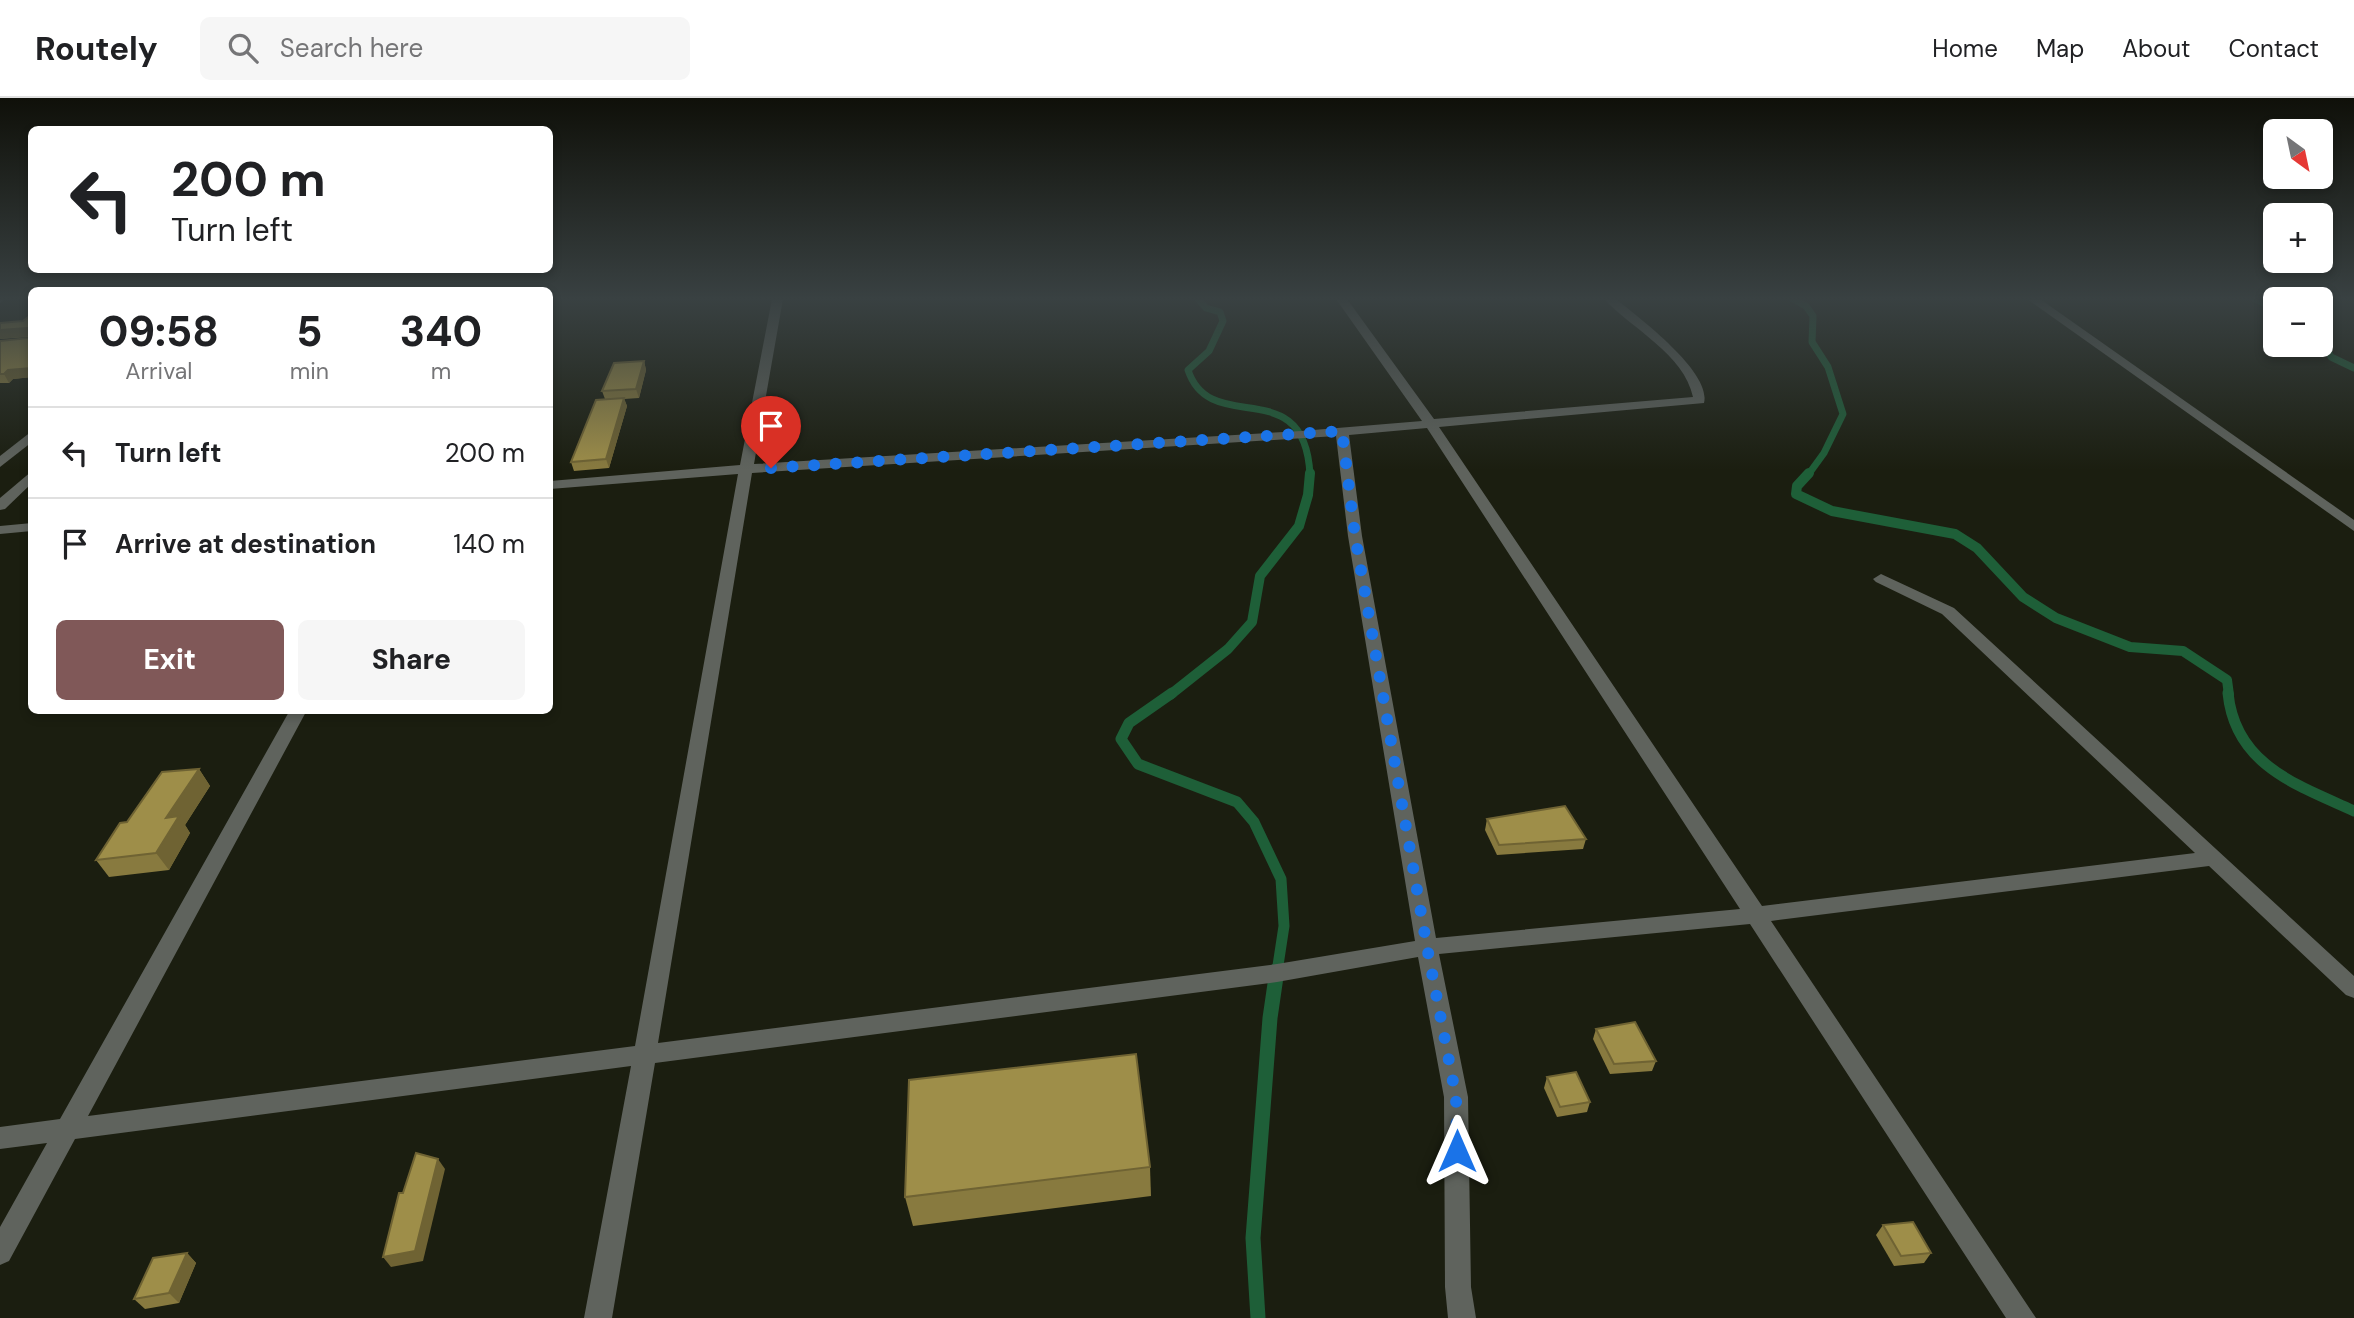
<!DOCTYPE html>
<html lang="en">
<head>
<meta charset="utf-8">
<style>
	body { margin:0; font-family:"DM Sans",sans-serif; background:#f6f6f6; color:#202124; height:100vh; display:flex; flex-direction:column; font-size:26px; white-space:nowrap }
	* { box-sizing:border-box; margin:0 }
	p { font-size:23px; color:#757577 }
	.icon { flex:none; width:38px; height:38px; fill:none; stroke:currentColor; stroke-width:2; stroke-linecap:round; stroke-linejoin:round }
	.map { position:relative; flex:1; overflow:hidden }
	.panel { position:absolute; left:28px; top:189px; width:525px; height:427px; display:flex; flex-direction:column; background:#fff; border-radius:10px; box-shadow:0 4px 10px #0003 }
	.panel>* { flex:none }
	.banner { position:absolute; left:28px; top:28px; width:525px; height:147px; border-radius:10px; box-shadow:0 4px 10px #0003; background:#fff; color:#202124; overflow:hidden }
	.needle { width:46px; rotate:147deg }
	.tools { position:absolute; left:2263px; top:21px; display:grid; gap:14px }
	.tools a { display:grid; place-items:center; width:70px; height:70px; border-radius:10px; background:#fff; box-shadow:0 4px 10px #0003; font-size:35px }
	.pin { position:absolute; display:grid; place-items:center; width:60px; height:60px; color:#fff; margin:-72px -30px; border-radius:50% 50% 50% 0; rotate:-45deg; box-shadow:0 0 7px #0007 }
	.pin .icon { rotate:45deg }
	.me { position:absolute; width:77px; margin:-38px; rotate:0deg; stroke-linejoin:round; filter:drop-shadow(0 0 5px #0008) }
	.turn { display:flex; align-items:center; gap:24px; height:147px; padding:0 28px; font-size:32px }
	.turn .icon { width:91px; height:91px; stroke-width:2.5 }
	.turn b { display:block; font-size:49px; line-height:60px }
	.eta { display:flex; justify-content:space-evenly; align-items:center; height:119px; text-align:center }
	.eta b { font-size:42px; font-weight:800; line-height:49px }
	.primary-button { display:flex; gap:14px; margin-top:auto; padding:14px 28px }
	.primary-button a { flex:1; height:80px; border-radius:10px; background:#805858; color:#fff; font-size:28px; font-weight:800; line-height:80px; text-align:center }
	.primary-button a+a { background:#f6f6f6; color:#202124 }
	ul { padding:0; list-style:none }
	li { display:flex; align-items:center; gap:21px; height:91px; padding:0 28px; border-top:2px solid #e0e0e0 }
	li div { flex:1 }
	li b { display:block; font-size:26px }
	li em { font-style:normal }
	header { display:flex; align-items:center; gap:42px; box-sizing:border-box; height:98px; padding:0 35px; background:#fff; border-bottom:2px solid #e0e0e0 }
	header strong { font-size:33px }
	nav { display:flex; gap:38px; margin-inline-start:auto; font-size:24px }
	.search { width:490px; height:63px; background:#f6f6f6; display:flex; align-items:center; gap:18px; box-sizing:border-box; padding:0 24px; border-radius:10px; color:#757577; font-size:26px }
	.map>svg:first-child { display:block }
</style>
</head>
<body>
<header>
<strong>Routely</strong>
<div class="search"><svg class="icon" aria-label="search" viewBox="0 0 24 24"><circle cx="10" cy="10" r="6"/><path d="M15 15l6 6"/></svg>Search here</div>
<nav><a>Home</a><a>Map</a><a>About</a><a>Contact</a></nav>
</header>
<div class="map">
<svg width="2354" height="1220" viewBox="0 0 2354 1220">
	<rect width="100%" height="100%" fill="#1b1e10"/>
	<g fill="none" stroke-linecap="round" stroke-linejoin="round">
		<g stroke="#1e5f38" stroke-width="7">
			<path d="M 1198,201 L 1206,210 L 1220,214 L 1223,223 L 1209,253 L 1188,272 C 1211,341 1305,272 1310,377"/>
			<path d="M 1793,201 L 1806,208 L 1813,218 L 1812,244 L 1828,269 L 1843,316 L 1824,355 L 1808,377"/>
			<path d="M 2255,201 L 2275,210"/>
			<path d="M 2320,237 L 2331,259 L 2354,270"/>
		</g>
		<g stroke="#1e5f38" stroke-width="10">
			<path d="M 1809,375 L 1797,388 L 1796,396 L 1832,413 L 1955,436 L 1977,450 L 2023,499 L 2056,520 L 2130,549 L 2183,553 L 2227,582 L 2229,597"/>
			<path d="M 1170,597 L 1228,551 L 1252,524 L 1260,478 L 1299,428 L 1308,397 L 1310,375"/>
		</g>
		<g stroke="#1e5f38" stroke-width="11">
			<path d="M 1172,595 L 1129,625 L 1121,641 L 1138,666 L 1237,704 L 1254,724 L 1281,781 L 1284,828 L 1277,874"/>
			<path d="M 2228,595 C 2235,667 2297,687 2354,713"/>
		</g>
		<path stroke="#1e5f38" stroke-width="15" d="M 1258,1220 L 1253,1140 L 1270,920 L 1277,872"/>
		<g fill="#5f635d" fill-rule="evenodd">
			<path d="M 0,201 L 6,201 L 0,205 Z"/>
			<path d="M 772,201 L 783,201 L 754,366 L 1301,333 L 1422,323 L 1336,201 L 1347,201 L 1434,321 L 1693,299 C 1684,256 1632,231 1604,201 L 1616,201 C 1638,219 1712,274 1704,305 L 1439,329 L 1762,808 L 2195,755 L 1942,516 L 1876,484 L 1873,481 L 1881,476 L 1954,510 L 2354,878 L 2354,900 L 2346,897 L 2209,768 L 1771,823 L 2036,1220 L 2006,1220 L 1750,826 L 1439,856 L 1468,999 L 1471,1189 L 1476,1220 L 1448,1220 L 1445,1189 L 1444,999 L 1418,859 L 1277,884 L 655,965 L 612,1220 L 584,1220 L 631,968 L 75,1041 L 9,1163 L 0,1167 L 0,1129 L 47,1045 L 0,1051 L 0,1029 L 60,1021 L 290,612 L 307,612 L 88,1018 L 635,948 L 738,376 L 550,391 L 550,383 L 740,367 ZM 1427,330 L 1740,811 L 1436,840 L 1362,438 L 1349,337 ZM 1336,338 L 1348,438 L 1415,843 L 1277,866 L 658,945 L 752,375 Z"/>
			<path d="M 2027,201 L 2040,201 L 2354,422 L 2354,433 Z"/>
			<path d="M 32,333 L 32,344 L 0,369 L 0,358 Z"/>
			<path d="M 32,373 L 32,385 L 5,411 L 0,412 L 0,400 Z"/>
			<path d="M 32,425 L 32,433 L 0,436 L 0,428 Z"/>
		</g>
	</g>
	<g fill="#887a3f">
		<path d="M 32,216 L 32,279 L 13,281 L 9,285 L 0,285 L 0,243 L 30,240 L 29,239 L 0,241 L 0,225 L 23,223 Z"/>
		<path d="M 644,263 L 646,272 L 639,300 L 624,301 L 627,308 L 609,370 L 574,373 L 571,364 L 605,301 L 602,293 Z"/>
		<path d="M 199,671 L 210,688 L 185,727 L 190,735 L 169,772 L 109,779 L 96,762 L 127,724 Z"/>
		<path d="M 1487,721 L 1586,741 L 1583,751 L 1497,757 L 1485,732 Z"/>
		<path d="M 1596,931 L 1656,963 L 1652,973 L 1610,976 L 1593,941 Z"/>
		<path d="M 1547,979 L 1590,1004 L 1587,1014 L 1557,1019 L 1544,990 Z"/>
		<path d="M 1150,1069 L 1151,1098 L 913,1128 L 905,1099 Z"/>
		<path d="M 1883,1127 L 1931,1155 L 1924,1165 L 1894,1168 L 1876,1137 Z"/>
		<path d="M 187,1155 L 196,1165 L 179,1205 L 145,1211 L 134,1201 Z"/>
	</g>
	<g fill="#6f6333">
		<path d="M 27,230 L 32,238 L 0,241 L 0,232 Z"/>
		<path d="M 644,263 L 646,272 L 639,300 L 636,291 Z"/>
		<path d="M 32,270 L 32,279 L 13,281 L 9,285 L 4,276 L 8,272 Z"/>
		<path d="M 624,300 L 627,308 L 609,370 L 606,361 Z"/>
		<path d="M 199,671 L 210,688 L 185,727 L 190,735 L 169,772 L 156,755 L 166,720 Z"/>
		<path d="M 438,1061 L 445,1071 L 423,1163 L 391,1169 L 383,1159 Z"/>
		<path d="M 187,1155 L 196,1165 L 179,1205 L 169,1195 Z"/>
	</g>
	<g fill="#9e8e49" stroke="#6f6333" stroke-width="2">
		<path d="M 32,216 L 32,270 L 8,272 L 4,276 L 0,276 L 0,243 L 30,240 L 27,230 L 0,232 L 0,225 L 23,223 Z"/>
		<path d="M 644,263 L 636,291 L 602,293 L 614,265 Z"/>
		<path d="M 624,300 L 606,361 L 571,364 L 596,302 Z"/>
		<path d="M 199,671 L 166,720 L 179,718 L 156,755 L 96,762 L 120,725 L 127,724 L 162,674 Z"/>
		<path d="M 1565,708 L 1586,741 L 1499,747 L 1487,721 Z"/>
		<path d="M 1635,924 L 1656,963 L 1614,966 L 1596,931 Z"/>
		<path d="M 1136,956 L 1150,1069 L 905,1099 L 909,982 Z"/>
		<path d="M 1576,974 L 1590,1004 L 1560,1009 L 1547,979 Z"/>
		<path d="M 416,1055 L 438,1061 L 415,1153 L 383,1159 L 399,1095 L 403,1095 Z"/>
		<path d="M 1913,1124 L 1931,1155 L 1901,1158 L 1883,1127 Z"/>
		<path d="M 187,1155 L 169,1195 L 134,1201 L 153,1160 Z"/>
	</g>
	<linearGradient id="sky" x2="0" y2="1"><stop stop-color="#0f1009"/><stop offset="0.54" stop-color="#394142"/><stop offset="1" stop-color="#394142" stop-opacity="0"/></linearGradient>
	<rect width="2354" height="372" fill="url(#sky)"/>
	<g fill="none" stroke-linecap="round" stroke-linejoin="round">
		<path stroke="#1a73e8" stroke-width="12" stroke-dasharray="0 21.6" d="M 771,370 L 1342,333 L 1355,438 L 1427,849 L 1456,999 L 1457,1053"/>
	</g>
</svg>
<div class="tools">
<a><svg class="needle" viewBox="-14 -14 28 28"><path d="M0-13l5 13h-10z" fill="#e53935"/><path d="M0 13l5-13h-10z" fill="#757577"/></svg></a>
<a>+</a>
<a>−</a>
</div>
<div class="pin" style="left:771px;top:370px;background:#d93025"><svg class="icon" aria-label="arrive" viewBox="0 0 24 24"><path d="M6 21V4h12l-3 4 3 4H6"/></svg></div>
<svg class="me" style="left:1457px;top:1053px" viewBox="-20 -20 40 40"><path d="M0-17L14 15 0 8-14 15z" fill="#1a73e8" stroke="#fff" stroke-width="4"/></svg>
<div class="banner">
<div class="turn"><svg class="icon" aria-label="left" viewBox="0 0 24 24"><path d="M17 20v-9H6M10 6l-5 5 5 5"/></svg><div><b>200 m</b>Turn left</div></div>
</div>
<section class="panel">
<div class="eta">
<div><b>09:58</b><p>Arrival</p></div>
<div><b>5</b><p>min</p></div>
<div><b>340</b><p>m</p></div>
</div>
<ul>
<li><svg class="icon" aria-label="left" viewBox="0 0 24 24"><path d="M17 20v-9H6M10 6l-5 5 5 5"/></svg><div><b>Turn left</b></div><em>200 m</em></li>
<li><svg class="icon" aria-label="arrive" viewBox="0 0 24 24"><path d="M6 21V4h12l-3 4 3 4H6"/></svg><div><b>Arrive at destination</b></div><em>140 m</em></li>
</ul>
<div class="primary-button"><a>Exit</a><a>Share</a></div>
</section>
</div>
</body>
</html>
